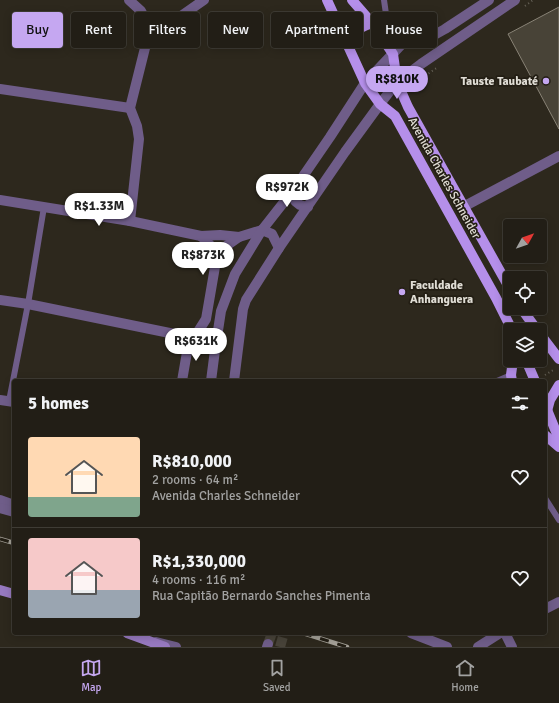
<!DOCTYPE html>
<html lang="en">
<head>
<meta charset="utf-8">
<style>
  :root { --surface:#221e16; --page:#2e2b23; --text:#f1f3f6; --muted:#a2a2a1; --line:#3f3c35; --accent:#c5a7f1 }
  body { margin:0; font-family:Signika,sans-serif; background:var(--page); color:var(--text); height:100vh; display:flex; flex-direction:column; font-size:15px; white-space:nowrap }
  * { box-sizing:border-box; margin:0 }
  p { font-size:13px; color:var(--muted) }
  .icon { flex:none; width:22px; height:22px; fill:none; stroke:currentColor; stroke-width:2; stroke-linecap:round; stroke-linejoin:round }
  .map { position:relative; flex:1; overflow:hidden }
  .details { position:absolute; left:12px; top:379px; width:535px; height:256px; display:flex; flex-direction:column; background:var(--surface); border-radius:4px; box-shadow:0 2px 10px #0003,0 0 0 1px var(--line) }
  .details>* { flex:none }
  .hud { position:absolute; left:12px; top:12px; width:535px; height:36px; display:flex; gap:8px }
  .needle { width:26px; rotate:50deg }
  .tools { position:absolute; left:503px; top:219px; display:grid; gap:8px }
  .tools a { display:grid; place-items:center; width:44px; height:44px; border-radius:4px; background:var(--surface); box-shadow:0 2px 10px #0003,0 0 0 1px var(--line); font-size:20px }
  .price { position:absolute; translate:-50% -34px; padding:0 9px; border-radius:14px; background:#fff; color:#222; font-size:13px; line-height:26px; filter:drop-shadow(0 1px 2px #0008) }
  .price::after { content:''; position:absolute; left:50%; top:24px; width:12px; height:9px; margin-left:-6px; background:inherit; clip-path:polygon(0 0,100% 0,50% 100%) }
  .price.on { background:var(--accent); color:#111 }
  ul { padding:0; list-style:none }
  li { display:flex; align-items:center; gap:12px; height:100px; padding:0 16px }
  li+li { border-top:1px solid var(--line) }
  li span { display:grid; place-items:center; flex:none; width:112px; height:80px; border-radius:4px; color:#555 }
  li>.icon { margin-inline-start:auto }
  span .icon { width:48px; height:48px; fill:#fffc; stroke-width:1 }
  li b { font-size:17px }
  h2 { display:flex; justify-content:space-between; align-items:center; height:48px; padding:0 16px; font-size:17px }
  .pill { padding:0 14px; border-radius:4px; background:var(--surface); box-shadow:0 2px 10px #0003,0 0 0 1px var(--line); font-size:14px; line-height:36px }
  .pill.on { background:var(--accent); color:#111 }
  .tabs { display:flex; justify-content:space-around; align-items:center; height:56px; border-top:1px solid var(--line); background:var(--surface); font-size:11px; color:var(--muted) }
  .tabs a { display:grid; justify-items:center; gap:2px }
  .tabs .on { color:var(--accent) }
  .map>svg:first-child { display:block }
  .building { fill:#484337; stroke:#898376 }
  .lines { fill:none; stroke-linecap:round; stroke-linejoin:round }
  .tertiary-tunnel { stroke:#484339; stroke-width:10; stroke-dasharray:10 5; stroke-linecap:butt }
  .path { stroke:#656157; stroke-width:2; stroke-dasharray:1 3; stroke-linecap:butt }
  .service { stroke:#6f5d89; stroke-width:6 }
  .minor { stroke:#6f5d89; stroke-width:10 }
  .tertiary { stroke:#6f5d89; stroke-width:10 }
  .secondary { stroke:#9779c0; stroke-width:10 }
  .primary { stroke:#b58fea; stroke-width:10 }
  .rail-casing { stroke:#a4a097; stroke-width:4.5 }
  .rail { stroke:#231e14; stroke-width:3; stroke-dasharray:9; stroke-linecap:butt }
  .poi-dot { fill:#c5a7f1; stroke:#231e14; stroke-width:1.5 }
  .labels { text-anchor:middle; dominant-baseline:central; stroke-width:3.5; stroke-linejoin:round; paint-order:stroke }
  .poi-label { font-size:12px; font-weight:bold; fill:#e0ddd5; stroke:#231e14; text-anchor:end }
  .street-label { font-size:12px; fill:#e0ddd5; stroke:#231e14 }
</style>
</head>
<body>
<div class="map">
<svg width="559" height="647" viewBox="0 0 559 647">
  <rect width="100%" height="100%" fill="#2d281d"/>
  <path class="building" d="M559 7V129L508 34Z"/>
  <g class="lines">
    <g class="tertiary-tunnel">
      <path d="M268 644 272 633"/>
      <path d="M280 647 284 633"/>
    </g>
    <g class="path">
      <path d="M525 6 533 0"/>
      <path d="M422 78 438 67"/>
      <path d="M545 375 555 369"/>
    </g>
    <g class="service">
      <path d="M384 0 389 35"/>
      <path d="M277 43 334 13"/>
      <path d="M497 381 511 375"/>
      <path d="M9 401 28 304 44 207"/>
      <path d="M545 498 559 520"/>
    </g>
    <g class="minor">
      <path d="M129 0 141 11 150 28"/>
      <path d="M150 28 171 23 204 0"/>
      <path d="M0 89 130 108"/>
      <path d="M0 200 130 221 201 236 220 235 239 237 262 230"/>
      <path d="M463 207 559 156"/>
      <path d="M130 221 139 139 137 126 130 108 150 28"/>
      <path d="M201 236 210 245 216 261"/>
      <path d="M0 300 28 304 194 338 215 350"/>
      <path d="M182 381 187 352 194 338 206 319 216 261 222 249 239 237"/>
      <path d="M0 400 14 402"/>
      <path d="M505 633 512 647"/>
    </g>
    <g class="tertiary">
      <path d="M295 188V201L300 205 308 207"/>
      <path d="M262 230 272 234 279 248"/>
      <path d="M211 381 215 350 221 311 235 274 262 230 295 188 330 137 365 83 402 44 429 38 445 29 489 0"/>
      <path d="M234 381 243 309 246 300 279 248 345 152 380 104 397 82 421 64 515 0"/>
      <path d="M0 500 14 505"/>
      <path d="M0 508 14 512"/>
      <path d="M545 609 559 602"/>
      <path d="M411 633 447 647"/>
      <path d="M156 642 176 647"/>
      <path d="M267 647 268 644"/>
      <path d="M478 647 500 633"/>
    </g>
    <g class="secondary">
      <path d="M0 590 14 594"/>
      <path d="M127 633 165 647"/>
    </g>
    <g class="primary">
      <path d="M327 0 365 83 380 104 395 116 496 298 512 330"/>
      <path d="M352 0 372 23 393 54 397 82 408 107 510 289"/>
      <path d="M377 27 402 44"/>
      <path d="M346 42C350 31 362 27 372 23"/>
      <path d="M521 308 537 330"/>
      <path d="M540 334 559 359"/>
      <path d="M526 360 535 381"/>
      <path d="M512 381 511 375 513 360"/>
      <path d="M545 405 559 439"/>
      <path d="M547 411 550 400 559 385"/>
      <path d="M545 435 559 447"/>
    </g>
    <defs>
      <g id="rail">
        <path d="M0 539 14 543"/>
        <path d="M303 633 347 647"/>
      </g>
    </defs>
    <use href="#rail" class="rail-casing"/>
    <use href="#rail" class="rail"/>
  </g>
  <g class="poi-dot">
    <circle cx="546" cy="81" r="4"/>
    <circle cx="402" cy="292" r="4"/>
  </g>
  <g class="labels">
    <g class="poi-label">
      <text x="538" y="81">Tauste Taubaté</text>
      <text x="410" y="285" text-anchor="start">Faculdade<tspan x="410" dy="14">Anhanguera</tspan></text>
    </g>
    <g class="street-label">
      <text transform="translate(444 178) rotate(61)">Avenida Charles Schneider</text>
    </g>
  </g>
</svg>
<div class="tools">
<a><svg class="needle" viewBox="-14 -14 28 28"><path d="M0-13l5 13h-10z" fill="#e53935"/><path d="M0 13l5-13h-10z" fill="#a2a2a1"/></svg></a>
<a><svg class="icon" aria-label="locate" viewBox="0 0 24 24"><circle cx="12" cy="12" r="6"/><path d="M12 2v4M12 18v4M2 12h4M18 12h4"/></svg></a>
<a><svg class="icon" aria-label="layers" viewBox="0 0 24 24"><path d="M12 4l9 5-9 5-9-5zM3 14l9 5 9-5"/></svg></a>
</div>
<b class="price on" style="left:397px;top:100px">R$810K</b>
<b class="price" style="left:287px;top:208px">R$972K</b>
<b class="price" style="left:99px;top:227px">R$1.33M</b>
<b class="price" style="left:203px;top:276px">R$873K</b>
<b class="price" style="left:196px;top:362px">R$631K</b>
<div class="hud">
<a class="pill on">Buy</a>
<a class="pill">Rent</a>
<a class="pill">Filters</a>
<a class="pill">New</a>
<a class="pill">Apartment</a>
<a class="pill">House</a>
</div>
<section class="details">
<h2>5 homes<svg class="icon" aria-label="filters" viewBox="0 0 24 24"><path d="M4 7h16M4 17h16"/><circle cx="9" cy="7" r="2"/><circle cx="15" cy="17" r="2"/></svg></h2>
<ul>
<li><span style="background:linear-gradient(#ffd9b3 75%,#7fa58c 0)"><svg class="icon" aria-label="home" viewBox="0 0 24 24"><path d="M3 11l9-7 9 7M6 9v11h12V9"/></svg></span><div><b>R$810,000</b><p>2 rooms · 64 m²</p><p>Avenida Charles Schneider</p></div><svg class="icon" aria-label="heart" viewBox="0 0 24 24"><path d="M12 20l-8-8c-3-5 5-10 8-4 3-6 11-1 8 4z"/></svg></li>
<li><span style="background:linear-gradient(#f6c9c9 65%,#9aa5b1 0)"><svg class="icon" aria-label="home" viewBox="0 0 24 24"><path d="M3 11l9-7 9 7M6 9v11h12V9"/></svg></span><div><b>R$1,330,000</b><p>4 rooms · 116 m²</p><p>Rua Capitão Bernardo Sanches Pimenta</p></div><svg class="icon" aria-label="heart" viewBox="0 0 24 24"><path d="M12 20l-8-8c-3-5 5-10 8-4 3-6 11-1 8 4z"/></svg></li>
</ul>
</section>
</div>
<nav class="tabs">
<a class="on"><svg class="icon" aria-label="map" viewBox="0 0 24 24"><path d="M3 6l6-2 6 2 6-2v14l-6 2-6-2-6 2zM9 4v14M15 6v14"/></svg>Map</a>
<a><svg class="icon" aria-label="saved" viewBox="0 0 24 24"><path d="M7 4h10v16l-5-4-5 4z"/></svg>Saved</a>
<a><svg class="icon" aria-label="home" viewBox="0 0 24 24"><path d="M3 11l9-7 9 7M6 9v11h12V9"/></svg>Home</a>
</nav>
</body>
</html>
